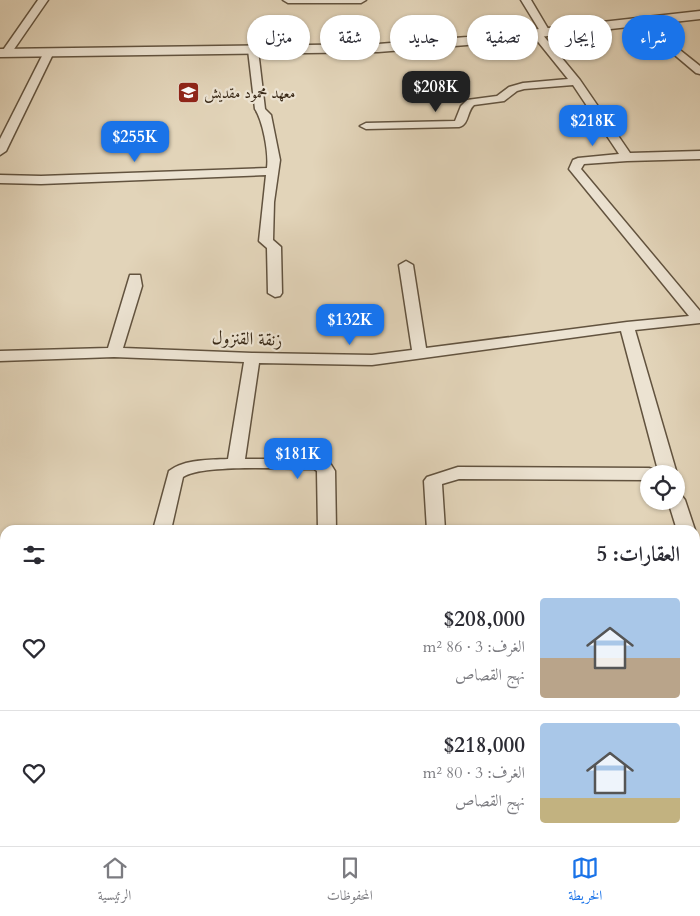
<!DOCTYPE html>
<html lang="ar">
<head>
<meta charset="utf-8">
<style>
  :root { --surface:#fff; --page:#f2f2f3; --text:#2b2b33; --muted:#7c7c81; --line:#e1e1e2; --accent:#1a73e8 }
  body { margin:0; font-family:Cardo,Amiri,serif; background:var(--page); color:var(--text); direction:rtl; height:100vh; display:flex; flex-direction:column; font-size:19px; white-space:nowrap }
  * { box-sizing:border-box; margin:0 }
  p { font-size:16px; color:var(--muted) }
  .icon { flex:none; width:28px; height:28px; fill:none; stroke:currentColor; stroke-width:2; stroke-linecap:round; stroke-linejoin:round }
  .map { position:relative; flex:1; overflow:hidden; direction:ltr }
  .drawer { position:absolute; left:0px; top:525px; width:700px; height:321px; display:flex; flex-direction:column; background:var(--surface); border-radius:15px 15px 0 0; box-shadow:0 1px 4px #0004; direction:rtl }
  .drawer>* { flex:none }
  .top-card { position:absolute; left:15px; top:15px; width:670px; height:45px; direction:rtl; display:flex; gap:10px }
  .controls { position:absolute; left:640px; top:465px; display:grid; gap:10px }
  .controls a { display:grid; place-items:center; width:45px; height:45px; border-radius:50%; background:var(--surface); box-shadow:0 1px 4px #0004; font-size:25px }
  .price { position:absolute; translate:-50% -42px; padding:0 11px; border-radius:10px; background:var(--accent); color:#fff; font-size:16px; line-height:32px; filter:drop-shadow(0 1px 2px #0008) }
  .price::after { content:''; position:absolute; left:50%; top:30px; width:15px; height:11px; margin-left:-8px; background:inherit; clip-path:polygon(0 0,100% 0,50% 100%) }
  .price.selected { background:#222; color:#fff }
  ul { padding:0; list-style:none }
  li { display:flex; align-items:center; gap:15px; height:125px; padding:0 20px }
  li+li { border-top:1px solid var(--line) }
  li span { display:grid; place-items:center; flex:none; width:140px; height:100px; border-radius:5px; color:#555 }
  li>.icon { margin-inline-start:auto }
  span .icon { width:60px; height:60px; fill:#fffc; stroke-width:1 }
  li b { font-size:21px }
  h2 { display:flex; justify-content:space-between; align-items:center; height:60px; padding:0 20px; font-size:21px }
  .pill { padding:0 18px; border-radius:22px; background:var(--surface); box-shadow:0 1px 4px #0004; font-size:18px; line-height:45px }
  .pill.selected { background:var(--accent); color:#fff }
  .menu { display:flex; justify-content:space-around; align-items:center; height:70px; border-top:1px solid var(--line); background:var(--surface); font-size:14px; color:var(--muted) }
  .menu a { display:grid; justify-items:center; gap:2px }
  .menu .selected { color:var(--accent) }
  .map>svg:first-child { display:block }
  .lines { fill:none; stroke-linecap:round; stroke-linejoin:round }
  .minor-casing { stroke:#62533f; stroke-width:3 }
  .tertiary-casing { stroke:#62533f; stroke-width:3 }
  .minor { fill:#ece3d2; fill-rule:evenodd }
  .tertiary { fill:#ece3d2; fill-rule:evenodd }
  .labels { text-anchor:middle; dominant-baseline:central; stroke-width:4.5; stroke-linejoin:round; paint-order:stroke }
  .far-poi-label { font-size:15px; fill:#382816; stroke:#ece3d2; text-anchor:start }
  .street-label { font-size:18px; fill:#382816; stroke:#ece3d2 }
</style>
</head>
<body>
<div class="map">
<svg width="700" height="846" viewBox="0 0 700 846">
  <rect width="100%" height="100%" fill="#e2d4b9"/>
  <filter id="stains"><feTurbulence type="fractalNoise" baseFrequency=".004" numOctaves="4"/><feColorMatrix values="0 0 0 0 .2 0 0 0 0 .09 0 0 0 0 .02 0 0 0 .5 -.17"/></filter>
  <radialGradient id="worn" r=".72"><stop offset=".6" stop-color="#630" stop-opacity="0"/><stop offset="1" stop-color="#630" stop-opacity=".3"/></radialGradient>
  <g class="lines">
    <defs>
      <g id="minor">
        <path d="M38 0H48L10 55H2L1 53Z"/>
        <path d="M283 0H366L361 3H288Z"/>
        <path d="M521 0H531L550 32 548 34H542L580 80 630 153 700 151V159L627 161 584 164 581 169 700 311V323L635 330 677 474H659L621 331 372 365 259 363 245 459H315L330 463 335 471 336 530H318L317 471 314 469C287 469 202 464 183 477L171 530H153L169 471C185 459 209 460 228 459L244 362 114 357 0 361V351L108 348 130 275H140L142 286 123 348 252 353 372 355 412 350 399 265 406 261 413 265 426 348 627 322 689 316 569 169 573 160 578 158 619 154 573 85 524 89 517 91 504 101 474 105C467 111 469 125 459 127L366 129 360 126 366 123 455 121 461 106 467 100 497 96 509 87 523 83 568 79 531 33 536 30 540 31Z"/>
        <path d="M641 19 700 66V74L696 73 638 24V20Z"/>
        <path d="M253 47 258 50 265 109 271 115 280 160 274 202 273 240 281 247 282 293 280 296 275 297 268 293 267 248 259 241 266 175 41 184 0 183V175L41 176 267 168C269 153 263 121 255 109L248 50Z"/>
        <path d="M49 49 54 52 6 151 0 155V139L44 52Z"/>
        <path d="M458 467 649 468 655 470 657 474H649V480L459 479 442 484 445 530H427L424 481 427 477Z"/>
        <path d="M676 494 682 496 685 500 695 530H677L668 501H676Z"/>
        <path d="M695 552 700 554V569L695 571Z"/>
        <rect x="0" y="821" width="5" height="20"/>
        <path d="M47 841H77L80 846H50Z"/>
        <path d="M99 841H123L122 846H98Z"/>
        <path d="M452 841H476L477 846H453Z"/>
        <path d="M665 841H689L690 846H666Z"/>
      </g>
      <path id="tertiary" d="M700 11V19L467 45 378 52 0 57V49L378 44 467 37Z"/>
    </defs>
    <use href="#minor" class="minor-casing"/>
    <use href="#tertiary" class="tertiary-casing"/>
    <use href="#minor" class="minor"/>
    <use href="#tertiary" class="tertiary"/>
  </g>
  <defs>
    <symbol id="school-square" viewBox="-11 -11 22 22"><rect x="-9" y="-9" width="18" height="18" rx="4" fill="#8f2418" stroke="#ece3d2"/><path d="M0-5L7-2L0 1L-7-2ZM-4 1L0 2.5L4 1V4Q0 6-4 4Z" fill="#fff"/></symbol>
  </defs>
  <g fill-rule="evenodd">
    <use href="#school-square" x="176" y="80" width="25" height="25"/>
  </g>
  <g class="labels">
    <g class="far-poi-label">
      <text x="204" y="93">معهد محمود مقديش</text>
    </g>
    <g class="street-label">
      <text transform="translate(247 339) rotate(2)">زنقة القنزول</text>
    </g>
  </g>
  <rect width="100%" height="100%" filter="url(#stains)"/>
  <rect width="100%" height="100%" fill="url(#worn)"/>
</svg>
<div class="controls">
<a><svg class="icon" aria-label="locate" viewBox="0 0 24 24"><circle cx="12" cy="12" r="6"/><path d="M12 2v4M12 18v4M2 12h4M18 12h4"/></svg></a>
</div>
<b class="price selected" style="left:436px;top:113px">$208K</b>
<b class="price" style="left:593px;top:147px">$218K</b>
<b class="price" style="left:135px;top:163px">$255K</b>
<b class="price" style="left:350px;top:346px">$132K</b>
<b class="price" style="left:298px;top:480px">$181K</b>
<div class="top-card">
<a class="pill selected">شراء</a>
<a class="pill">إيجار</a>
<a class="pill">تصفية</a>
<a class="pill">جديد</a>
<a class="pill">شقة</a>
<a class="pill">منزل</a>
</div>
<section class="drawer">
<h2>العقارات: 5<svg class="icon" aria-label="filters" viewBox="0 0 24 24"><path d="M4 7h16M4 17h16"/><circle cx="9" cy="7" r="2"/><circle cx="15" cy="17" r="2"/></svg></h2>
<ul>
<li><span style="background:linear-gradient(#a9c7e8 60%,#b9a48a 0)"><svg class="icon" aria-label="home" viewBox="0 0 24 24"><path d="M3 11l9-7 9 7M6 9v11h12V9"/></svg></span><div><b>$208,000</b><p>الغرف: 3 · 86 m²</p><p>نهج القصاص</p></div><svg class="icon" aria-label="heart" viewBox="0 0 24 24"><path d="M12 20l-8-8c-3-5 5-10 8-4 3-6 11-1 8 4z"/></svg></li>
<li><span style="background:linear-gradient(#a9c7e8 75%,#c2b280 0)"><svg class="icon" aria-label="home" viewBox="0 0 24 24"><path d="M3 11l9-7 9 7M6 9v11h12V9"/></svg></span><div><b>$218,000</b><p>الغرف: 3 · 80 m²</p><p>نهج القصاص</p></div><svg class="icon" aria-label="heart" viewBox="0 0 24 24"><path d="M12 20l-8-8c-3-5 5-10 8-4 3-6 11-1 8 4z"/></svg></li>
</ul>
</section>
</div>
<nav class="menu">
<a class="selected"><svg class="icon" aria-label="map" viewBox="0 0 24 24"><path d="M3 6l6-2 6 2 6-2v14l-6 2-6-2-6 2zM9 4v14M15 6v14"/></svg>الخريطة</a>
<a><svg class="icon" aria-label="saved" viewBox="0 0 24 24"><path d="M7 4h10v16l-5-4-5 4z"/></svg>المحفوظات</a>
<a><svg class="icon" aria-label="home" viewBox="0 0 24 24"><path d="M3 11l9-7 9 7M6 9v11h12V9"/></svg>الرئيسية</a>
</nav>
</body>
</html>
